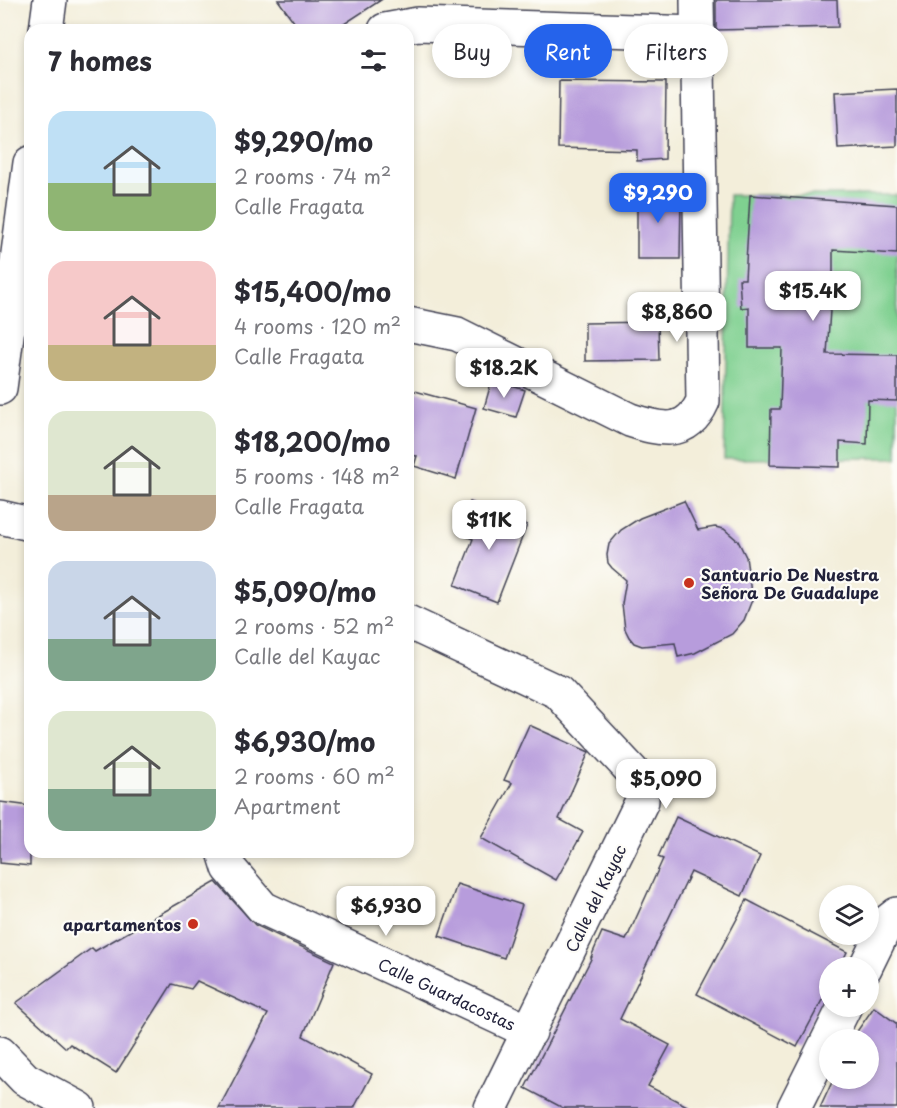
<!DOCTYPE html>
<html lang="en">
<head>
<meta charset="utf-8">
<style>
  :root { --surface:#fff; --page:#f7f7f7; --text:#2b2b33; --muted:#7c7c81; --accent:#2563eb }
  body { margin:0; font-family:"Playpen Sans",sans-serif; background:var(--page); color:var(--text); height:100vh; display:flex; flex-direction:column; font-size:22px; white-space:nowrap }
  * { box-sizing:border-box; margin:0 }
  p { font-size:20px; color:var(--muted) }
  .icon { flex:none; width:33px; height:33px; fill:none; stroke:currentColor; stroke-width:2; stroke-linecap:round; stroke-linejoin:round }
  .map { position:relative; flex:1; overflow:hidden }
  .drawer { position:absolute; left:24px; top:24px; width:390px; height:834px; display:flex; flex-direction:column; background:var(--surface); border-radius:18px; box-shadow:0 3px 9px #0003 }
  .drawer>* { flex:none }
  .top-card { position:absolute; left:432px; top:24px; width:375px; height:54px; display:flex; gap:12px }
  .tools { position:absolute; left:819px; top:885px; display:grid; gap:12px }
  .tools a { display:grid; place-items:center; width:60px; height:60px; border-radius:50%; background:var(--surface); box-shadow:0 3px 9px #0003; font-size:30px }
  .price { position:absolute; translate:-50% -51px; padding:0 14px; border-radius:12px; background:#fff; color:#222; font-size:20px; line-height:39px; filter:drop-shadow(0 2px 3px #0008) }
  .price::after { content:''; position:absolute; left:50%; top:36px; width:18px; height:14px; margin-left:-9px; background:inherit; clip-path:polygon(0 0,100% 0,50% 100%) }
  .price.on { background:var(--accent); color:#fff }
  ul { padding:0; list-style:none }
  li { display:flex; align-items:center; gap:18px; height:150px; padding:0 24px }
  li span { display:grid; place-items:center; flex:none; width:168px; height:120px; border-radius:18px; color:#555 }
  li>.icon { margin-inline-start:auto }
  span .icon { width:72px; height:72px; fill:#fffc; stroke-width:1 }
  li b { font-size:26px }
  h2 { display:flex; justify-content:space-between; align-items:center; height:72px; padding:0 24px; font-size:26px }
  .pill { padding:0 21px; border-radius:27px; background:var(--surface); box-shadow:0 3px 9px #0003; font-size:21px; line-height:54px }
  .pill.on { background:var(--accent); color:#fff }
  .map>svg:first-child { display:block }
  .green { fill:#7fd090; stroke:#507966; stroke-width:1.5 }
  .building { fill:#b79cdc }
  .lines { fill:none; stroke-linecap:round; stroke-linejoin:round }
  .street-casing { stroke:#414153; stroke-width:36 }
  .street { stroke:#fff; stroke-width:33 }
  .poi-dot { fill:#c8321e; stroke:#fdfcf7; stroke-width:2 }
  .labels { text-anchor:middle; dominant-baseline:central; stroke-width:4.5; stroke-linejoin:round; paint-order:stroke }
  .poi-label { font-size:16px; font-weight:bold; fill:#22223b; stroke:#fdfcf7; text-anchor:start }
  .street-label { font-size:16px; fill:#22223b; stroke:#fdfcf7 }
</style>
</head>
<body>
<div class="map">
<svg width="897" height="1108" viewBox="0 0 897 1108">
  <rect width="100%" height="100%" fill="#fdfcf7"/>
  <filter id="ink" filterUnits="userSpaceOnUse"><feTurbulence type="fractalNoise" baseFrequency=".0167" numOctaves="2"/><feDisplacementMap in="SourceGraphic" scale="12" xChannelSelector="R" yChannelSelector="G"/><feConvolveMatrix kernelMatrix="1 2 1 2 8 2 1 2 1" color-interpolation-filters="sRGB"/></filter>
  <filter id="wash" filterUnits="userSpaceOnUse"><feTurbulence type="fractalNoise" baseFrequency=".008" numOctaves="4" result="noise"/><feDisplacementMap in="SourceGraphic" scale="24" xChannelSelector="R" yChannelSelector="G"/><feGaussianBlur stdDeviation="1.35" result="paint"/><feColorMatrix in="noise" values="0 0 0 0 0 0 0 0 0 0 0 0 0 0 0 0 0 1.4 0 .05"/><feComposite in="paint" operator="in"/></filter>
  <g filter="url(#wash)">
    <rect width="100%" height="100%" fill="#f3eeda"/>
    <path class="green" d="M729 195H897V458L724 459Z"/>
    <g id="blocks">
      <g class="building">
        <path d="M278 0H381L335 30H300Z"/>
        <path d="M716 0H837L838 27 716 30Z"/>
        <path d="M559 81 666 82 665 159 637 161V150L558 148Z"/>
        <path d="M897 89V146L838 149 835 92Z"/>
        <path d="M637 186 665 188V196H681L680 259H637Z"/>
        <path d="M750 195 897 205V254L833 250V296H831L827 354 897 355V401L868 400 867 444 840 442V467L770 465 771 409H780L782 348H749V307L741 308 739 279H745Z"/>
        <path d="M658 322 659 360 585 361V323Z"/>
        <path d="M492 380 525 390 516 417 484 408Z"/>
        <path d="M408 389 476 408 456 479 414 466 417 456 408 455Z"/>
        <path d="M684 501 698 530 715 527 724 529 738 541 746 557 752 600 744 620 732 634 695 653 678 657 675 643 642 646 634 643 629 637 625 629 622 604 626 580 612 568 608 563 607 555 609 544 621 530 640 518Z"/>
        <path d="M470 502 527 525 497 602 455 585 473 539 458 533Z"/>
        <path d="M529 725 589 752 559 819 583 832 556 880 481 838 512 783 504 780Z"/>
        <path d="M0 802 30 806V866L0 863Z"/>
        <path d="M676 817 760 856 742 896 691 872 620 1019 670 1045 648 1086 691 1108H563L525 1088 592 957H591L602 932 626 940 663 859 658 857Z"/>
        <path d="M216 882 255 925 334 962 303 1036 372 1074 354 1108H219L268 1014 197 981 191 989 172 984 116 1073 70 1044 66 1048 16 1003 92 948 95 951Z"/>
        <path d="M457 884 522 905 504 958 439 936Z"/>
        <path d="M747 900 847 952 839 968H830V985L797 1047 697 994Z"/>
        <path d="M874 1007 897 1024V1108H820L834 1078H868V1040H851Z"/>
      </g>
    </g>
  </g>
  <g filter="url(#ink)">
    <use href="#blocks" fill-opacity="0" stroke="#414153" stroke-width="1.5"/>
    <g class="lines">
      <defs>
        <g id="street">
          <path d="M46 30 50 0"/>
          <path d="M385 30 418 24 697 33"/>
          <path d="M408 324 457 334 630 420C661 430 687 437 703 401L697 0"/>
          <path d="M0 388 30 163"/>
          <path d="M0 517 30 524"/>
          <path d="M408 622 558 692 632 771 642 788V801L491 1108"/>
          <path id="s1" d="M224 852 229 868 263 908 530 1032"/>
          <path d="M865 968 888 921 897 914"/>
          <path d="M0 1053 25 1079 79 1108"/>
          <path d="M794 1108 845 1006"/>
        </g>
      </defs>
      <use href="#street" class="street-casing"/>
      <use href="#street" class="street"/>
    </g>
  </g>
  <g class="poi-dot">
    <circle cx="689" cy="583" r="6"/>
    <circle cx="193" cy="924" r="6"/>
  </g>
  <g class="labels">
    <g class="poi-label">
      <text x="701" y="574">Santuario De Nuestra<tspan x="701" dy="18">Señora De Guadalupe</tspan></text>
      <text x="181" y="924" text-anchor="end">apartamentos</text>
    </g>
    <g class="street-label">
      <text transform="translate(595 898) rotate(-64)">Calle del Kayac</text>
      <text stroke="none"><textPath href="#s1" startOffset="272">Calle Guardacostas</textPath></text>
    </g>
  </g>
</svg>
<div class="tools">
<a><svg class="icon" aria-label="layers" viewBox="0 0 24 24"><path d="M12 4l9 5-9 5-9-5zM3 14l9 5 9-5"/></svg></a>
<a>+</a>
<a>−</a>
</div>
<b class="price on" style="left:658px;top:224px">$9,290</b>
<b class="price" style="left:813px;top:322px">$15.4K</b>
<b class="price" style="left:677px;top:343px">$8,860</b>
<b class="price" style="left:504px;top:399px">$18.2K</b>
<b class="price" style="left:489px;top:551px">$11K</b>
<b class="price" style="left:666px;top:810px">$5,090</b>
<b class="price" style="left:386px;top:937px">$6,930</b>
<div class="top-card">
<a class="pill">Buy</a>
<a class="pill on">Rent</a>
<a class="pill">Filters</a>
</div>
<section class="drawer">
<h2>7 homes<svg class="icon" aria-label="filters" viewBox="0 0 24 24"><path d="M4 7h16M4 17h16"/><circle cx="9" cy="7" r="2"/><circle cx="15" cy="17" r="2"/></svg></h2>
<ul>
<li><span style="background:linear-gradient(#bfe0f5 60%,#8fb573 0)"><svg class="icon" aria-label="home" viewBox="0 0 24 24"><path d="M3 11l9-7 9 7M6 9v11h12V9"/></svg></span><div><b>$9,290/mo</b><p>2 rooms · 74 m²</p><p>Calle Fragata</p></div></li>
<li><span style="background:linear-gradient(#f6c9c9 70%,#c2b280 0)"><svg class="icon" aria-label="home" viewBox="0 0 24 24"><path d="M3 11l9-7 9 7M6 9v11h12V9"/></svg></span><div><b>$15,400/mo</b><p>4 rooms · 120 m²</p><p>Calle Fragata</p></div></li>
<li><span style="background:linear-gradient(#dfe7d0 70%,#b9a48a 0)"><svg class="icon" aria-label="home" viewBox="0 0 24 24"><path d="M3 11l9-7 9 7M6 9v11h12V9"/></svg></span><div><b>$18,200/mo</b><p>5 rooms · 148 m²</p><p>Calle Fragata</p></div></li>
<li><span style="background:linear-gradient(#c9d6e8 65%,#7fa58c 0)"><svg class="icon" aria-label="home" viewBox="0 0 24 24"><path d="M3 11l9-7 9 7M6 9v11h12V9"/></svg></span><div><b>$5,090/mo</b><p>2 rooms · 52 m²</p><p>Calle del Kayac</p></div></li>
<li><span style="background:linear-gradient(#dfe7d0 65%,#7fa58c 0)"><svg class="icon" aria-label="home" viewBox="0 0 24 24"><path d="M3 11l9-7 9 7M6 9v11h12V9"/></svg></span><div><b>$6,930/mo</b><p>2 rooms · 60 m²</p><p>Apartment</p></div></li>
</ul>
</section>
</div>
</body>
</html>
